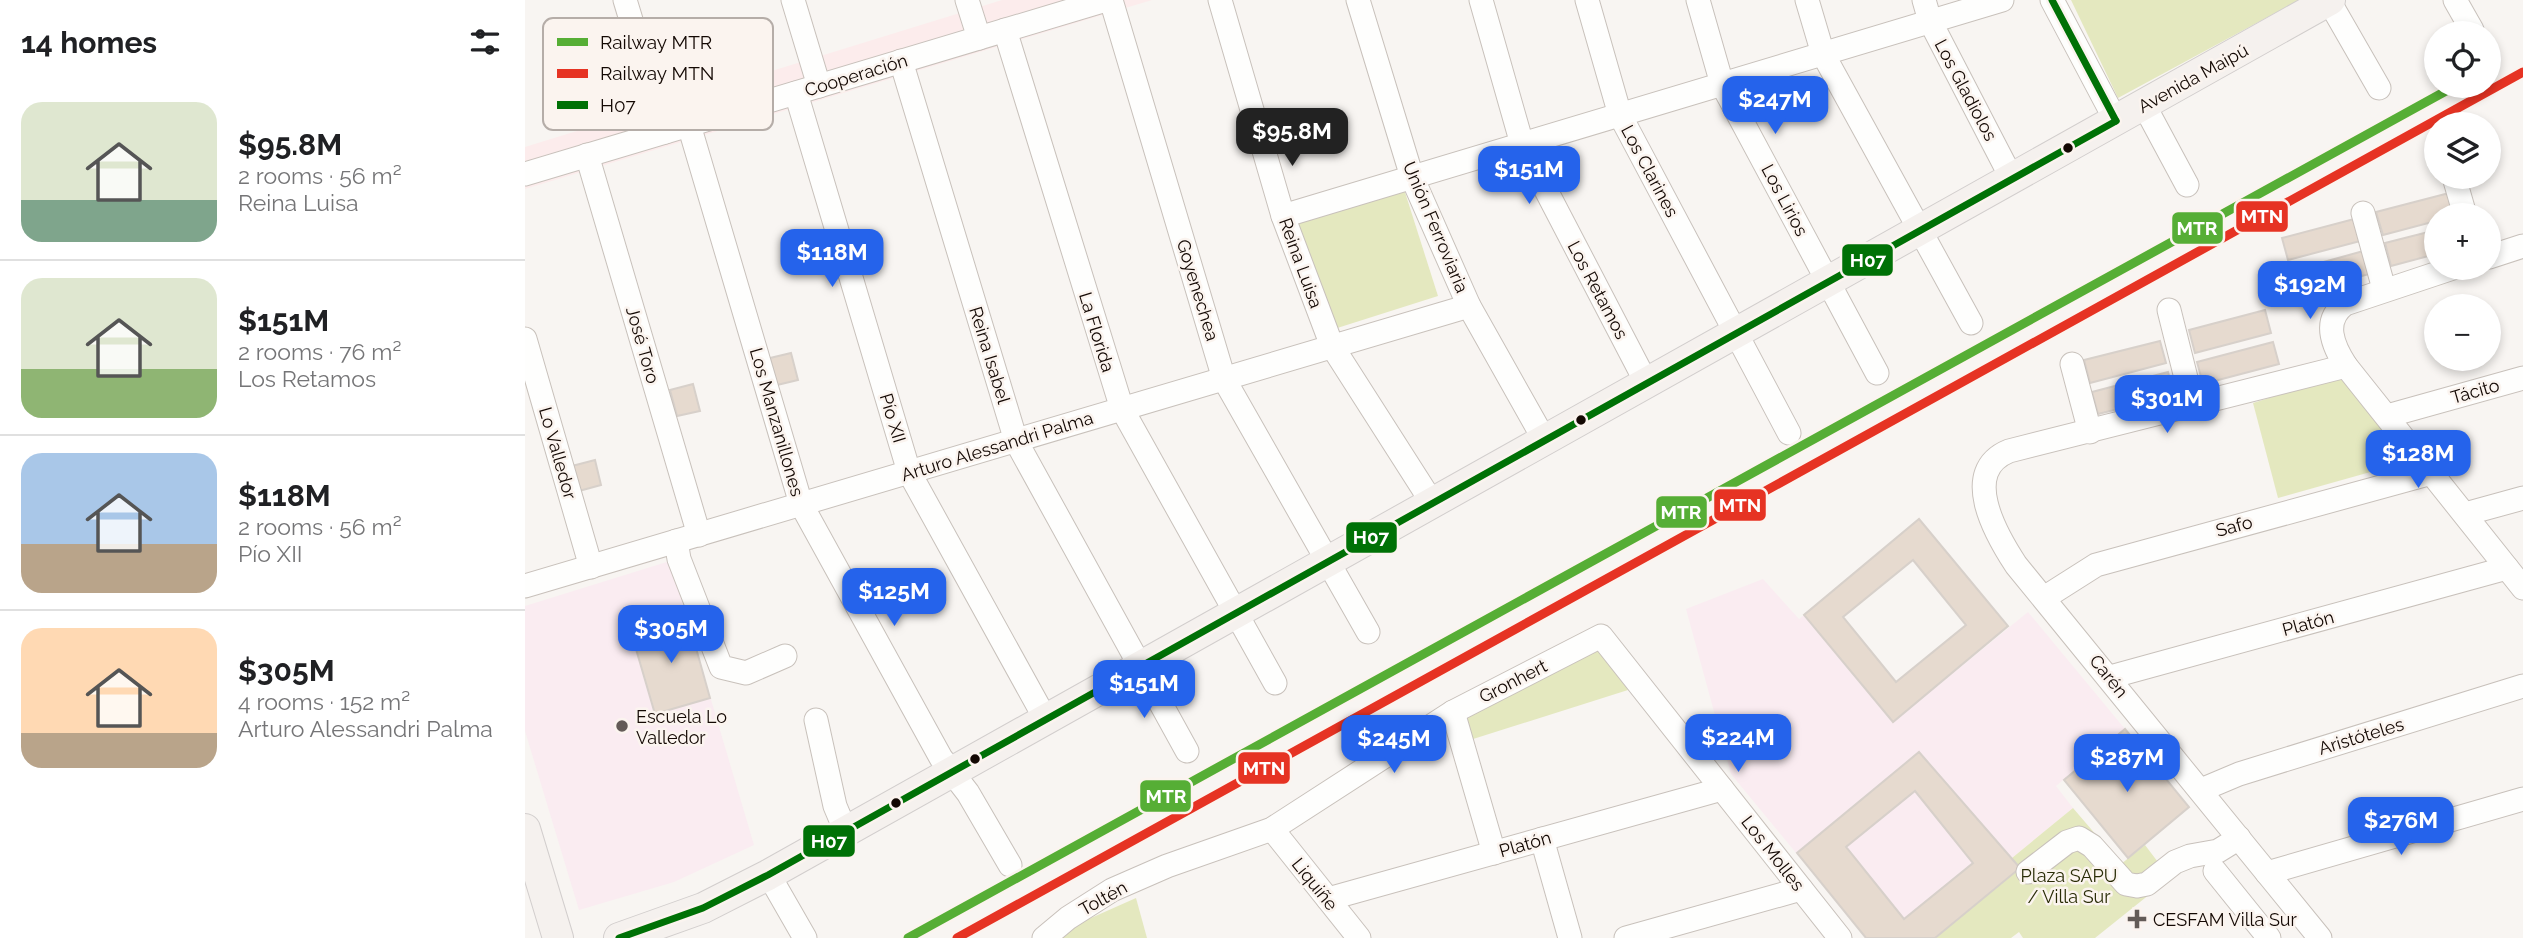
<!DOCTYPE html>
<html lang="en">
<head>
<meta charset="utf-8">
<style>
  :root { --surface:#fff; --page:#f2f2f2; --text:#202124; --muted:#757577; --line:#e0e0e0; --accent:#2563eb }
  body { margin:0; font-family:Raleway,sans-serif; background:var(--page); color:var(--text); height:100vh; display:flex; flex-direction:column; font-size:26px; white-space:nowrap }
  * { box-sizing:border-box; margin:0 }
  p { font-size:23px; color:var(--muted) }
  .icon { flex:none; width:38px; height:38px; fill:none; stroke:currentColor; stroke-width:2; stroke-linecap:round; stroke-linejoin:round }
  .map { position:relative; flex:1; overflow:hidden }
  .drawer { display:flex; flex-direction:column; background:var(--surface); width:525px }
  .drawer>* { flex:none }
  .controls { position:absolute; left:1899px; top:21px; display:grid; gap:14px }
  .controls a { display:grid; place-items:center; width:77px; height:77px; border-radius:50%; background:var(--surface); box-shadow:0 4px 10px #0003; font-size:35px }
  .price { position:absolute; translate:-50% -60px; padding:0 16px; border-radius:14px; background:var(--accent); color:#fff; font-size:23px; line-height:46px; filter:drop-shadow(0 2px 4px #0008) }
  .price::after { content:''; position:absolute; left:50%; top:42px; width:21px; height:16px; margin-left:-10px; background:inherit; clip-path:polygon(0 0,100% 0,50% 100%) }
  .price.active { background:#222; color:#fff }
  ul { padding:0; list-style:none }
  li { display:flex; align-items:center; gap:21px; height:175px; padding:0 21px }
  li+li { border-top:2px solid var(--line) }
  li span { display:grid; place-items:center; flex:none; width:196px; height:140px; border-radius:21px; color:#555 }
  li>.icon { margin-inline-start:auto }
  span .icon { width:84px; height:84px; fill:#fffc; stroke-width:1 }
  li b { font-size:30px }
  h2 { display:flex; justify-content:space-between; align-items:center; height:84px; padding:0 21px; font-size:30px }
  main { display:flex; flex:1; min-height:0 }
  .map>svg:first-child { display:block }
  .commercial { fill:#fcecec }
  .education { fill:#faecf1 }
  .green { fill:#e4e8bf }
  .building { fill:#e6dacf; stroke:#d7d0ca; stroke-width:2; fill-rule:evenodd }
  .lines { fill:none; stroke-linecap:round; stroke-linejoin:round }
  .minor-casing { stroke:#c8c1bb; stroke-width:25 }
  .major-casing { stroke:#d2cecd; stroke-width:32 }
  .minor { stroke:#fefefd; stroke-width:23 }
  .major { stroke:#f5f1ee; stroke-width:30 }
  .bus-1-casing { stroke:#fbf4ef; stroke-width:12 }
  .bus-1 { stroke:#007106; stroke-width:7 }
  .rail-1-casing { stroke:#fbf4ef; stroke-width:14 }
  .rail-2-casing { stroke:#fbf4ef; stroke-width:14 }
  .rail-1 { stroke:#56ae35; stroke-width:9 }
  .rail-2 { stroke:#e63323; stroke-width:9 }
  .bus-dot { fill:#130803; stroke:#fbf4ef; stroke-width:2.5 }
  .poi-dot { fill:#635b57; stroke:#fbf4ef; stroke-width:2.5 }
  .labels { text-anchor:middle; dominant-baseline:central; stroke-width:5; stroke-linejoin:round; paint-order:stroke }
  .street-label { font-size:18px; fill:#130803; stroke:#fbf4ef }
  .poi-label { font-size:18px; fill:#130803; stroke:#fbf4ef; text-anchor:start }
  .park-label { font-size:18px; fill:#292c06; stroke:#fbf4ef }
  .key { fill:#fbf4ef; stroke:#b5ada8; stroke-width:2 }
  .key-label { font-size:19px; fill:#130803 }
  .line-badge { stroke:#fbf4ef; stroke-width:2.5 }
  .badge-label { font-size:19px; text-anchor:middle; font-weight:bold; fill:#fff }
</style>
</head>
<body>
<main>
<section class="drawer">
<h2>14 homes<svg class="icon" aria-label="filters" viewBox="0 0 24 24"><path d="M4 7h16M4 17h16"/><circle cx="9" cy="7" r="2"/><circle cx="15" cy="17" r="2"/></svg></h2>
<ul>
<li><span style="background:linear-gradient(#dfe7d0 70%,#7fa58c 0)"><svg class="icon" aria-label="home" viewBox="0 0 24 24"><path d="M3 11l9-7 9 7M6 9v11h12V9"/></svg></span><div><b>$95.8M</b><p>2 rooms · 56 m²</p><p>Reina Luisa</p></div></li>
<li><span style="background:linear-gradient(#dfe7d0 65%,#8fb573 0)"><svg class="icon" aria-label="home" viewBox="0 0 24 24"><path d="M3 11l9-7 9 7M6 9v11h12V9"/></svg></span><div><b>$151M</b><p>2 rooms · 76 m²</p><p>Los Retamos</p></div></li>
<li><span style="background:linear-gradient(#a9c7e8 65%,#b9a48a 0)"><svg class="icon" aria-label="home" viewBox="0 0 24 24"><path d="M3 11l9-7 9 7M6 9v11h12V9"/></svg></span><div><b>$118M</b><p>2 rooms · 56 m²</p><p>Pío XII</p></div></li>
<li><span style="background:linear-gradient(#ffd9b3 75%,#b9a48a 0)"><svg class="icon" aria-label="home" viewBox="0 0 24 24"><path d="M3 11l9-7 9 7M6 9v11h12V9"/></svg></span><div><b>$305M</b><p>4 rooms · 152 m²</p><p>Arturo Alessandri Palma</p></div></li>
</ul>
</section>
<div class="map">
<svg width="1998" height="938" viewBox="0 0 1998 938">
  <rect width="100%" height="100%" fill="#f8f5f2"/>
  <path class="commercial" d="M477 0H627L0 189V147Z"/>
  <g class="education">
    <path d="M145 561 229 845 149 882 54 910 0 731V606Z"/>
    <path d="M1238 579 1274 619 1279 615 1368 722 1503 612 1600 729 1531 786 1548 808 1487 858 1495 868 1341 938 1206 774 1161 609Z"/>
  </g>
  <g class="green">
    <path d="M1546 0H1774L1593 98Z"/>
    <path d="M878 186 913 296 806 330 771 220Z"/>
    <path d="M1814 376 1882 454 1881 462 1753 498 1728 403Z"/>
    <path d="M1073 647 1103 690 945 740 938 719Z"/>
    <path d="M1548 808 1596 864 1620 845 1645 878 1570 938H1498L1494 932 1486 938H1410L1494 868 1487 858Z"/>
    <path d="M611 898 622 938H536L557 922Z"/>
  </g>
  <g class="building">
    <path d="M1928 192 1934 215H1911V221L1858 235 1851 212Z"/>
    <path d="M1833 218 1839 240 1763 260 1757 238Z"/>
    <path d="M1911 230V254L1866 266 1860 243Z"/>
    <path d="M1842 250 1848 273 1772 293 1766 271Z"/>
    <path d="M1740 310 1746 333 1670 353 1664 330Z"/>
    <path d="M1635 341 1641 363 1565 383 1559 360Z"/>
    <path d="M1748 342 1754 364 1678 384 1672 362Z"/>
    <path d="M266 353 273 380 252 385 245 358Z"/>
    <path d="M1643 372 1649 395 1573 414 1567 392Z"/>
    <path d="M168 384 175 411 152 416 145 390Z"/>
    <path d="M70 460 76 485 54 491 47 466Z"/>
    <path d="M1394 519 1483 626 1368 722 1279 615ZM1388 560 1441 625 1371 682 1318 617Z"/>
    <path d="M162 616 185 698 130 714 106 632Z"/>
    <path d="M1600 729 1664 807 1603 858 1539 780Z"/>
    <path d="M1394 752 1495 868 1410 938H1341L1272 853ZM1390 791 1448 863 1379 919 1321 847Z"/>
  </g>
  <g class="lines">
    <defs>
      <g id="minor">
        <path d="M100 0 140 132"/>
        <path d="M268 0 294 86"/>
        <path d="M442 0 454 38"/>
        <path d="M586 0 699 379 843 632"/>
        <path d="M695 0 758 216 807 346 908 504"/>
        <path d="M833 0 887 177 944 306 1020 441"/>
        <path d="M956 0 997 144 1122 384"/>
        <path d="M1062 0 1095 115 1264 433"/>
        <path d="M1173 0 1197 84 1352 373"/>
        <path d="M1282 0 1298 54 1446 323"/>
        <path d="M1399 0 1405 21 1487 179"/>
        <path d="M1527 0 1591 121"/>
        <path d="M1930 0 1947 30"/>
        <path d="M1804 1 1854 88"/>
        <path d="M480 30 597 409 750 683"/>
        <path d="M376 61 491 441 662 751"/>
        <path d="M271 93 384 472 521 720"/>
        <path d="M1619 105 1662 185"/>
        <path d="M164 125 276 504 416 758 443 793 485 865"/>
        <path d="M62 155 174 535"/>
        <path d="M0 174 581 0"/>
        <path d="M1929 177 1940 215"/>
        <path d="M1838 213 1859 289"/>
        <path d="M758 216 1477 0"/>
        <path d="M1964 257 1998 246"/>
        <path d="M1928 268 1820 304C1797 321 1808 346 1821 366L1998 588"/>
        <path d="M1644 310 1668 406"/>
        <path d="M0 339 66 567"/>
        <path d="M1547 364 1565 432"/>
        <path d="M1862 416 1998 378"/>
        <path d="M1940 514 1998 498"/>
        <path d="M151 541 154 559 196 667 221 673 260 656"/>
        <path d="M0 586 944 306"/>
        <path d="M1519 598 1571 565 1907 473"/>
        <path d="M1585 677 1982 568"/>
        <path d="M928 712 969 853"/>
        <path d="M291 720 310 806 321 832"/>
        <path d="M1676 790 1714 774 1998 686"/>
        <path d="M747 829 834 938"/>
        <path d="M1017 839 1045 938"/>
        <path d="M1690 871 1744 938"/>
        <path d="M1503 872 1542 842 1554 838 1567 846 1601 884 1612 886 1622 884 1650 862 1665 856 1693 851 1714 838"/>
        <path d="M1742 873 1998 799"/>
        <path d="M249 884 280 938"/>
        <path d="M803 899 1197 789"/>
        <path d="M519 938 543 918 587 890 642 866 747 829 928 712 1076 636 1315 938"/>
        <path d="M1101 938 1276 889"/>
        <path d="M1795 938 1491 565C1470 533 1435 471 1484 451L1821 366"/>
      </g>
      <g id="major">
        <path d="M0 829 33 938"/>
        <path d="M94 938 178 908 243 875 1805 0"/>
      </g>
    </defs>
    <use href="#minor" class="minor-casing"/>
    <use href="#major" class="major-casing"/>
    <use href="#minor" class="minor"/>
    <use href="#major" class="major"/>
    <defs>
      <g id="bus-1">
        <path d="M1527 0 1591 121"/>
        <path d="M94 938 178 908 243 875 1591 121"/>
      </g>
    </defs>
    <use href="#bus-1" class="bus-1-casing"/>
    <use href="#bus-1" class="bus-1"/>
    <defs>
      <path id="rail-1" d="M383 938 1930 86"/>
      <path id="rail-2" d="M432 938 1998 72"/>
    </defs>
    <use href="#rail-1" class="rail-1-casing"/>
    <use href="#rail-2" class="rail-2-casing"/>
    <use href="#rail-1" class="rail-1"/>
    <use href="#rail-2" class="rail-2"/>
  </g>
  <g class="bus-dot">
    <circle cx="1543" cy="148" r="6"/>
    <circle cx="1056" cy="420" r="6"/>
    <circle cx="450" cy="759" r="6"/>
    <circle cx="371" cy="803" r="6"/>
  </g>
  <g class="poi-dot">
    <circle cx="97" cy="726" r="7"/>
    <path d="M1608.5 908.5h7v7h7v7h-7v7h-7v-7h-7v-7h7z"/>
  </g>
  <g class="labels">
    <g class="street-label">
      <text transform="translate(331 75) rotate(-17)">Cooperación</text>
      <text transform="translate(1668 78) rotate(-29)">Avenida Maipú</text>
      <text transform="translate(1441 90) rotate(62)">Los Gladiolos</text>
      <text transform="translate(1125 171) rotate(62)">Los Clarines</text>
      <text transform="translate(1260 200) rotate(62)">Los Lirios</text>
      <text transform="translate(911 227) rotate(67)">Unión Ferroviaria</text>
      <text transform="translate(776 263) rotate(70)">Reina Luisa</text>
      <text transform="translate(673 290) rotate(73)">Goyenechea</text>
      <text transform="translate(1073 290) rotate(62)">Los Retamos</text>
      <text transform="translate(572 332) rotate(73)">La Florida</text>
      <text transform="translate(118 345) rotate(74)">José Toro</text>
      <text transform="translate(465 355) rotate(73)">Reina Isabel</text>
      <text transform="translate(1950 391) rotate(-16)">Tácito</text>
      <text transform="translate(368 418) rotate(73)">Pío XII</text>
      <text transform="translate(252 422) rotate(74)">Los Manzanillones</text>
      <text transform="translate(472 446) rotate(-17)">Arturo Alessandri Palma</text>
      <text transform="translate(33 453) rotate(74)">Lo Valledor</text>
      <text transform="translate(1709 526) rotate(-15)">Safo</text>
      <text transform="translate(1783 623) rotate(-15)">Platón</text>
      <text transform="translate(1584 676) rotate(51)">Carén</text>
      <text transform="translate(988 681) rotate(-27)">Gronhert</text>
      <text transform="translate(1836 736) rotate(-17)">Aristóteles</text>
      <text transform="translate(1000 844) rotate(-16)">Platón</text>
      <text transform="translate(1248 853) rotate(52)">Los Molles</text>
      <text transform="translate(790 884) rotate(51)">Liquiñe</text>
      <text transform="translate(578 898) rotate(-29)">Toltén</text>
    </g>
    <g class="poi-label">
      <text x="111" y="716">Escuela Lo<tspan x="111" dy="21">Valledor</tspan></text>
      <text x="1628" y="919">CESFAM Villa Sur</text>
    </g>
    <g class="park-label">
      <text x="1544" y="875">Plaza SAPU<tspan x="1544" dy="21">/ Villa Sur</tspan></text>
    </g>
  </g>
  <rect x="18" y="18" width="230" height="112" rx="10" class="key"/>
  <rect x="32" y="38" width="31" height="8" fill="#56ae35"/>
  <rect x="32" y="69" width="31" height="9" fill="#e63323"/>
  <rect x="32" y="101" width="31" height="8" fill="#007106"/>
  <g class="key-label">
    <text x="75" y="49">Railway MTR</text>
    <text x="75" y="80">Railway MTN</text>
    <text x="75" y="112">H07</text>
  </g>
  <g class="line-badge">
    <rect x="1710" y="200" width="54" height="33" rx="7" fill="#e63323"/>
    <rect x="1646" y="211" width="53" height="34" rx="7" fill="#56ae35"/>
    <rect x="1316" y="243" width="53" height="34" rx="7" fill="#007106"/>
    <rect x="1188" y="488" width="54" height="34" rx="7" fill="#e63323"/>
    <rect x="1130" y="495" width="53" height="34" rx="7" fill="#56ae35"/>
    <rect x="820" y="521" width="53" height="33" rx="7" fill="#007106"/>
    <rect x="712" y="751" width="54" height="34" rx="7" fill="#e63323"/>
    <rect x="614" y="779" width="53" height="34" rx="7" fill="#56ae35"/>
    <rect x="277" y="824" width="54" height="34" rx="7" fill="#007106"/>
  </g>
  <g class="badge-label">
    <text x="1737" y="223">MTN</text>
    <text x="1672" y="235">MTR</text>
    <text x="1343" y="267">H07</text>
    <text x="1215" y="512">MTN</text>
    <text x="1156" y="519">MTR</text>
    <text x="846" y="544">H07</text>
    <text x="739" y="775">MTN</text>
    <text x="641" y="803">MTR</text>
    <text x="304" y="848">H07</text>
  </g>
</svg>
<div class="controls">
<a><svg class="icon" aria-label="locate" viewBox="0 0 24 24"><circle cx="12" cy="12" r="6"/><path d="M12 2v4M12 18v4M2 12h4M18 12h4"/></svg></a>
<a><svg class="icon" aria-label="layers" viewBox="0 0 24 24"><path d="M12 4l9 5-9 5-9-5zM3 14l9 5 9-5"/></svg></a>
<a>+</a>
<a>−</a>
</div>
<b class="price" style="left:1250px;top:136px">$247M</b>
<b class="price active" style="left:767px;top:168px">$95.8M</b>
<b class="price" style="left:1004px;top:206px">$151M</b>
<b class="price" style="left:307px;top:289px">$118M</b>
<b class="price" style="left:1785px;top:321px">$192M</b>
<b class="price" style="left:1642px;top:435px">$301M</b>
<b class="price" style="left:1893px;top:490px">$128M</b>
<b class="price" style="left:369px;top:628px">$125M</b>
<b class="price" style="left:146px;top:665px">$305M</b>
<b class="price" style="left:619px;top:720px">$151M</b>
<b class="price" style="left:1213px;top:774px">$224M</b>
<b class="price" style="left:869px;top:775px">$245M</b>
<b class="price" style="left:1602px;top:794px">$287M</b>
<b class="price" style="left:1876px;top:857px">$276M</b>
</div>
</main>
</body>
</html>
